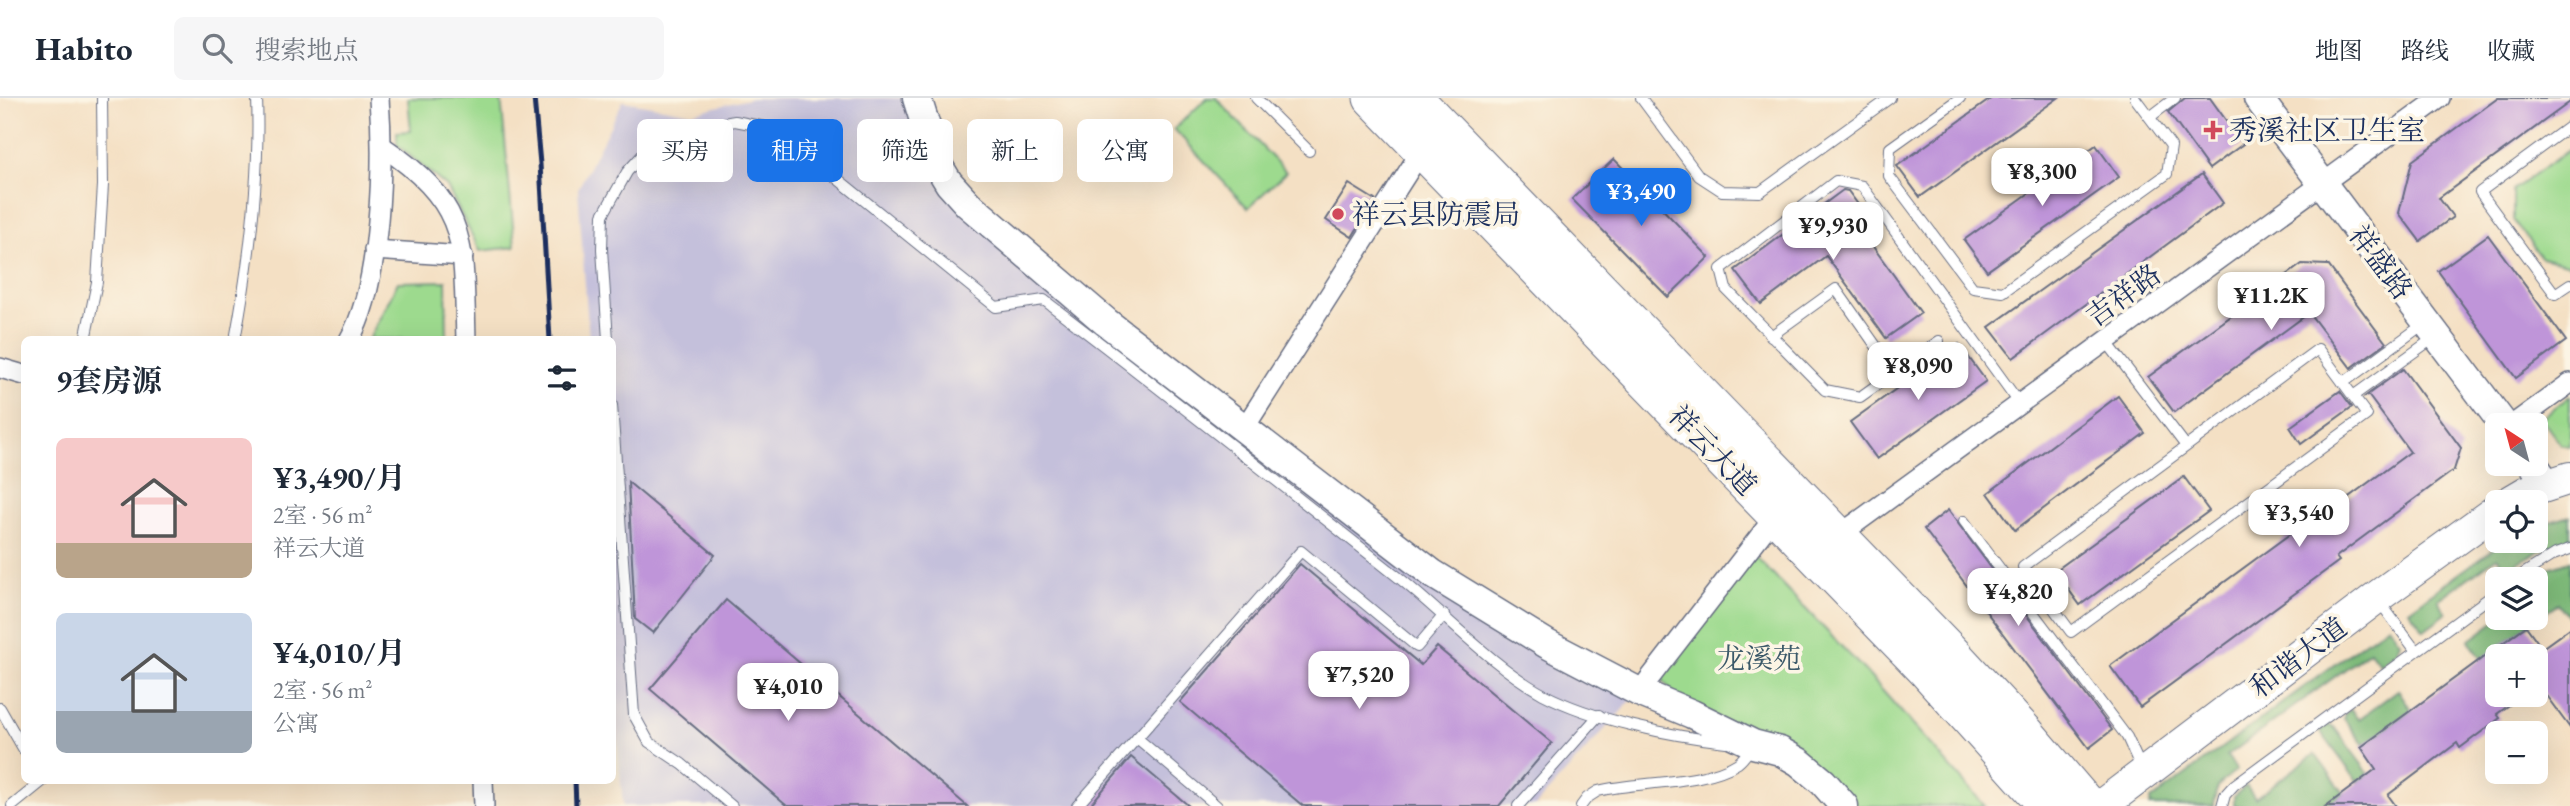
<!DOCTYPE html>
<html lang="zh">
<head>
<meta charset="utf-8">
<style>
  :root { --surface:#fff; --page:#f6f6f7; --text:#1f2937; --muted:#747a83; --line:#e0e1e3; --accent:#1a73e8 }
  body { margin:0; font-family:"EB Garamond","Noto Serif SC",serif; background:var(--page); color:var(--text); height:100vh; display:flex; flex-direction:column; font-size:26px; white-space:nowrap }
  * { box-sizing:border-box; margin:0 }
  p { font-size:23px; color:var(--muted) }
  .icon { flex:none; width:38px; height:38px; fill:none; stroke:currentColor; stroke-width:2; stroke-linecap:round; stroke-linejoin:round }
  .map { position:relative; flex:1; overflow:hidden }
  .drawer { position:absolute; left:21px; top:238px; width:595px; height:448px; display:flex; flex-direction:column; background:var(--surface); border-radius:10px; box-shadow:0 7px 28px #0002 }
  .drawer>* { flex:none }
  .banner { position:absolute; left:637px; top:21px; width:665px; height:63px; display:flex; gap:14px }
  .needle { width:46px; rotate:324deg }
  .controls { position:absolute; left:2485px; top:315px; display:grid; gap:14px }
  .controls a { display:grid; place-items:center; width:63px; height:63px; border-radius:10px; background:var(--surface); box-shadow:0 7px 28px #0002; font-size:35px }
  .price { position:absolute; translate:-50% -60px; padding:0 16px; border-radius:14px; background:#fff; color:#222; font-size:23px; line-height:46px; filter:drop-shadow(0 2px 4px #0008) }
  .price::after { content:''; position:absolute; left:50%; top:42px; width:21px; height:16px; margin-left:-10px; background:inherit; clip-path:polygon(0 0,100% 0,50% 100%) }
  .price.active { background:var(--accent); color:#fff }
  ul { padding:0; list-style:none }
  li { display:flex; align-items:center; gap:21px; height:175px; padding:0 35px }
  li span { display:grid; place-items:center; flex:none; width:196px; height:140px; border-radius:10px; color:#555 }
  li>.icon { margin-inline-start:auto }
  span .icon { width:84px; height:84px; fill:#fffc; stroke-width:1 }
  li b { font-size:30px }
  h2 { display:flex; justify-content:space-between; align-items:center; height:84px; padding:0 35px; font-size:30px }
  .chip { padding:0 24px; border-radius:10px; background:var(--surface); box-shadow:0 7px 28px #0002; font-size:24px; line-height:63px }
  .chip.active { background:var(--accent); color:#fff }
  header { display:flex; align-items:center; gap:42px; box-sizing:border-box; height:98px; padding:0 35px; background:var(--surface); border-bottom:2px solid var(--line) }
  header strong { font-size:33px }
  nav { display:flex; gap:38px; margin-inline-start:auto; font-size:24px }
  .search { width:490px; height:63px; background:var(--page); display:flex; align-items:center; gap:18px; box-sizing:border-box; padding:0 24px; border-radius:10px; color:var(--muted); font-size:26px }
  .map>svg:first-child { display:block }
  .industrial { fill:#c4c0db }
  .green { fill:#9dda8e; stroke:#5c8476; stroke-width:2 }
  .forest { fill:#7eba79; stroke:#4c746c; stroke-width:2 }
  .building { fill:#bf95d9 }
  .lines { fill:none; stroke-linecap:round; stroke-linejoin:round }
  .lane-casing { stroke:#676d82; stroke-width:12 }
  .street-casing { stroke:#676d82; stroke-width:22 }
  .secondary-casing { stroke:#676d82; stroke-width:31 }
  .primary-casing { stroke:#676d82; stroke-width:34 }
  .highway-casing { stroke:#676d82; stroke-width:39 }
  .lane { stroke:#fff; stroke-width:10 }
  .street { stroke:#fff; stroke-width:19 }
  .secondary { stroke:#fff; stroke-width:28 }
  .primary { stroke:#fff; stroke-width:32 }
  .highway { stroke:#fff; stroke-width:37 }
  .rail { stroke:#1b2f5e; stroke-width:5 }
  .poi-dot { fill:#d1495b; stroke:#fcf5e5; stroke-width:2.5 }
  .labels { text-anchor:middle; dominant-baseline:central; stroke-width:7; stroke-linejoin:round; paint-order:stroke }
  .poi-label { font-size:28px; fill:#1b2f5e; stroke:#fcf5e5; text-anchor:start }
  .street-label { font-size:28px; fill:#1b2f5e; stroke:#fcf5e5 }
  .park-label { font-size:28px; fill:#3c5a6a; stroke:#fcf5e5 }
</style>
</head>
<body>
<header>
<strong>Habito</strong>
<div class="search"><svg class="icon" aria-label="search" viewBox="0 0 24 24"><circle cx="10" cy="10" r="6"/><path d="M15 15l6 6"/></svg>搜索地点</div>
<nav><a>地图</a><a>路线</a><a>收藏</a></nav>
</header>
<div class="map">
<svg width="2570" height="708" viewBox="0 0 2570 708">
  <rect width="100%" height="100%" fill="#fcf5e5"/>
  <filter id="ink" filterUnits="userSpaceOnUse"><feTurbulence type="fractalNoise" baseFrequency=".0143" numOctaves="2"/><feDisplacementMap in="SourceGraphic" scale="14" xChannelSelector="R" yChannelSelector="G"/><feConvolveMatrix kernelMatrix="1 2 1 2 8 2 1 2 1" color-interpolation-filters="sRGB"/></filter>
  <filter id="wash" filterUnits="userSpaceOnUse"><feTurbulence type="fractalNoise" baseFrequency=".00686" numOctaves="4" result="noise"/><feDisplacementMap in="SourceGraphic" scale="28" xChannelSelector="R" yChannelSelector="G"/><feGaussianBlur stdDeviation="1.57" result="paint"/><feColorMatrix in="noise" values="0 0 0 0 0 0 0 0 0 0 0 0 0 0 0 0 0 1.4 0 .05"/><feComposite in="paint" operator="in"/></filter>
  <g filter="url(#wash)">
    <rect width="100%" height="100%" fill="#f4e0c4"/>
    <path class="industrial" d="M752 0H909L933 73 1280 365 1636 597 1535 708H623L612 582V242L589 241 578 91 623 3 692 15Z"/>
    <g class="green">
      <path d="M408 0H501L515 149 480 153 447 89 397 47V34L411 33Z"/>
      <path d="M1207 0H1216L1286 74 1248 110 1174 31Z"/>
      <path d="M2570 51V167L2542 160 2513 122V92Z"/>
      <path d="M446 183 447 241H369L398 184Z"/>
      <path d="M2570 298V349L2560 346 2541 320Z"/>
      <path d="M1754 457 1865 573 1985 708H1853L1673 595 1660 579Z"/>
    </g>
    <g class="forest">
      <path d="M2570 418V443L2537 454 2506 471 2497 459 2438 502 2447 515 2424 532 2409 512 2504 443H2536V428Z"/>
      <path d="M2570 463V521L2558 505 2482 561 2469 543 2500 520H2536V481H2530L2549 470Z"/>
      <path d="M2388 527 2400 544 2396 554 2380 566 2370 553 2227 658 2237 672C2222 682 2214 689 2214 708H2150L2151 702Z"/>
      <path d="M2398 592 2412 612 2364 647 2344 621V617L2350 611 2359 621Z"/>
      <path d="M2328 627 2334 629 2369 676 2358 684 2320 633Z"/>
      <path d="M2315 656 2344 695 2326 708H2234V698L2246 688 2255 700Z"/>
    </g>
    <g id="blocks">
      <g class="building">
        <path d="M1992 0H2058L1920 99 1897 68Z"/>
        <path d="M2185 0H2210L2243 46 2209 71 2168 14Z"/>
        <path d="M2498 0H2570V4L2439 100 2453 119 2420 143 2399 115 2412 63Z"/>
        <path d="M2096 47 2119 79 1987 173 1964 142Z"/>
        <path d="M1614 61 1709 159 1668 199 1572 101Z"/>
        <path d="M2202 76 2223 105 2013 260 1989 229Z"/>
        <path d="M1349 86 1375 102 1352 139 1326 122Z"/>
        <path d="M1843 92 1848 93 1871 124 1861 132 1921 215 1886 240 1826 158 1761 206 1735 172Z"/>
        <path d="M2488 137 2566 243 2516 280 2438 173Z"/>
        <path d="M2302 166 2328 167 2386 245 2351 270 2309 215 2174 314 2148 279Z"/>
        <path d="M1959 246 1986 283 1877 361 1850 324Z"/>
        <path d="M2403 271 2461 350 2454 372 2336 459 2339 463 2140 609 2110 568 2309 422 2312 426 2410 354 2368 297 2363 300Z"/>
        <path d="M2340 293 2352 309 2301 346 2290 329Z"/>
        <path d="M2118 298 2145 335 2015 432 1988 395Z"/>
        <path d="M2184 379 2209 413 2080 507 2055 473Z"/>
        <path d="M628 384 715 457 653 535 635 521Z"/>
        <path d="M1948 412 2112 632 2089 650 1924 431Z"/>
        <path d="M1300 466 1421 567 1437 549 1552 645 1499 708H1303L1180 604Z"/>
        <path d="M726 502 967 708H787L650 591Z"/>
        <path d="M2526 528 2542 550 2570 530V630L2536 584V558H2497V597H2523L2497 616 2500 620 2460 650 2457 645 2388 697 2396 708H2326L2376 671 2361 649Z"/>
        <path d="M1131 659 1189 708H1089Z"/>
      </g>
    </g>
  </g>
  <g filter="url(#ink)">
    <use href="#blocks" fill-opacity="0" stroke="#676d82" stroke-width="2"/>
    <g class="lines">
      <defs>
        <g id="lane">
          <path d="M1256 0 1309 53"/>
          <path d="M1641 0 1699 78 1722 93 1760 94 1890 0"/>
          <path d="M1960 0 1890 50 1889 78 1973 190 2003 194 2167 76 2171 48 2135 0"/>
          <path d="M2150 19 2175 0"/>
          <path d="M2570 28 2480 94 2555 196 2570 186"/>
          <path d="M1771 238 1836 191 1895 275"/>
          <path d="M85 242 97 184 103 87 102 0"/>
          <path d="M235 242C250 162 260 81 257 0"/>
          <path d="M608 242 602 151 603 117 627 74 653 45 695 30 735 23 776 31 996 209 1044 202C1163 293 1281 386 1398 479 1443 515 1493 569 1543 596 1593 622 1670 638 1726 644"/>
          <path d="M1939 243 1860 299 1825 292 1726 191 1721 171 1836 83 1862 88 2020 306"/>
          <path d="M2106 243 2186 348"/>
          <path d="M2318 251 2367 317 2071 534 2023 469Z"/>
          <path d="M2343 285 2425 225"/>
          <path d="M2353 298 2435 239"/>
          <path d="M612 307 634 617 649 644 682 666 732 708"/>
          <path d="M1964 423 2127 639 2142 672"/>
          <path d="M2515 481 2553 457 2570 451"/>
          <path d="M2379 503 2416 553"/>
          <path d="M0 610 24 652"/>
          <path d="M1137 640 1301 453 1417 549 1444 517"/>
          <path d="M12 708 44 682"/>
          <path d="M1077 708 1137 640 1217 708"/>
          <path d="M1518 708 1599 617"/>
          <path d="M1581 708 1587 700 1598 693C1638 683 1704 687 1738 665 1744 660 1748 654 1752 648"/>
          <path d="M2222 708 2225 697 2234 687 2497 494"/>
        </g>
        <g id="street">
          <path d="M382 48C470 108 463 144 466 242"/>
          <path d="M374 152 463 158"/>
          <path d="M349 242C381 188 384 63 379 0"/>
          <path d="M0 270 24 277"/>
          <path d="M2512 327 2570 285"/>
          <path d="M1245 329 1422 52"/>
          <path d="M1838 438 2440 0"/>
          <path d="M1639 594 1776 417"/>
          <path d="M483 682 484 708"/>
        </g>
        <g id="secondary">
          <path d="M917 0 938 67 949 85 968 106 1106 224 1433 476 1547 546 1639 594 1692 616 1753 646 1780 653 1799 664 1823 684 1844 708"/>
          <path d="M2258 0 2504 327"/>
          <path d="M2533 366 2548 387"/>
        </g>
        <g id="primary">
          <path d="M2510 404 2527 394 2570 380"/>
          <path d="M2101 708 2377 499 2497 412"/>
        </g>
        <g id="highway">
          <path d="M1372 0 1926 572 2048 708"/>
          <path d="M1414 0 1948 551 2024 633 2088 708"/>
        </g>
      </defs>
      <use href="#lane" class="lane-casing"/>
      <use href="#street" class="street-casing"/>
      <use href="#secondary" class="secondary-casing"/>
      <use href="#primary" class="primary-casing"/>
      <use href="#highway" class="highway-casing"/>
      <use href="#lane" class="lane"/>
      <use href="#street" class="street"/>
      <use href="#secondary" class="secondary"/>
      <use href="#primary" class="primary"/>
      <use href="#highway" class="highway"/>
      <g class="rail">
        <path d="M534 0 540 66 550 242"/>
        <path d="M575 682 576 708"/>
      </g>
    </g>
  </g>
  <g class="poi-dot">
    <path d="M2209.5 21.5h7v7h7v7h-7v7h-7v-7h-7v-7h7z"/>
    <circle cx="1338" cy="116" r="7"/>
  </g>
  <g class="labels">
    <g class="poi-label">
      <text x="2229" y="32">秀溪社区卫生室</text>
      <text x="1352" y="116">祥云县防震局</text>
    </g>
    <g class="street-label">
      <text transform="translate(2381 164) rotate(53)">祥盛路</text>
      <text transform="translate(2123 197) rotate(-36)">吉祥路</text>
      <text transform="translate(1713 352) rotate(46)">祥云大道</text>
      <text transform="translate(2298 559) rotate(-37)">和谐大道</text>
    </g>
    <g class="park-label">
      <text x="1759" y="560">龙溪苑</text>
    </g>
  </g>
</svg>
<div class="controls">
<a><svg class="needle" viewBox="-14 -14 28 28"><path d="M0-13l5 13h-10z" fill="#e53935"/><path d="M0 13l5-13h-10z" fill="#747a83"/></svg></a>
<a><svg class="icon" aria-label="locate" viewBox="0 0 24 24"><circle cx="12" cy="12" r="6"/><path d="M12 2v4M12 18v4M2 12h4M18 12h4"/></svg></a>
<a><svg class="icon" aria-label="layers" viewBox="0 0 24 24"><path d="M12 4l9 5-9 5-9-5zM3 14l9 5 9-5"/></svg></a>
<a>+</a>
<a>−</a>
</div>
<b class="price" style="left:2042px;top:110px">¥8,300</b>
<b class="price active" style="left:1641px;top:130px">¥3,490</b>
<b class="price" style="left:1833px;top:164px">¥9,930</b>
<b class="price" style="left:2271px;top:234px">¥11.2K</b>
<b class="price" style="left:1918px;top:304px">¥8,090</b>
<b class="price" style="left:2299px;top:451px">¥3,540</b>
<b class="price" style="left:2018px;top:530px">¥4,820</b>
<b class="price" style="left:1359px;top:613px">¥7,520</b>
<b class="price" style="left:788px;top:625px">¥4,010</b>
<div class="banner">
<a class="chip">买房</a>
<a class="chip active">租房</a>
<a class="chip">筛选</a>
<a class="chip">新上</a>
<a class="chip">公寓</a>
</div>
<section class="drawer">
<h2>9套房源<svg class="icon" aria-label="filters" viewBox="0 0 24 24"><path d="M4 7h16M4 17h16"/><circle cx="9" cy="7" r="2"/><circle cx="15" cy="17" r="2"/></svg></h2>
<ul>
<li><span style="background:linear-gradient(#f6c9c9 75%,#b9a48a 0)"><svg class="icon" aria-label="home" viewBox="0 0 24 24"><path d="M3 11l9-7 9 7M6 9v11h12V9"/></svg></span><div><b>¥3,490/月</b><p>2室 · 56 m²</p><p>祥云大道</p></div></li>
<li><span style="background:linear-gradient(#c9d6e8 70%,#9aa5b1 0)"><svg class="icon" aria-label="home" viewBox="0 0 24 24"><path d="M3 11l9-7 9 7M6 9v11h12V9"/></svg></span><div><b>¥4,010/月</b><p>2室 · 56 m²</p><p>公寓</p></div></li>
</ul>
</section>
</div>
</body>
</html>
